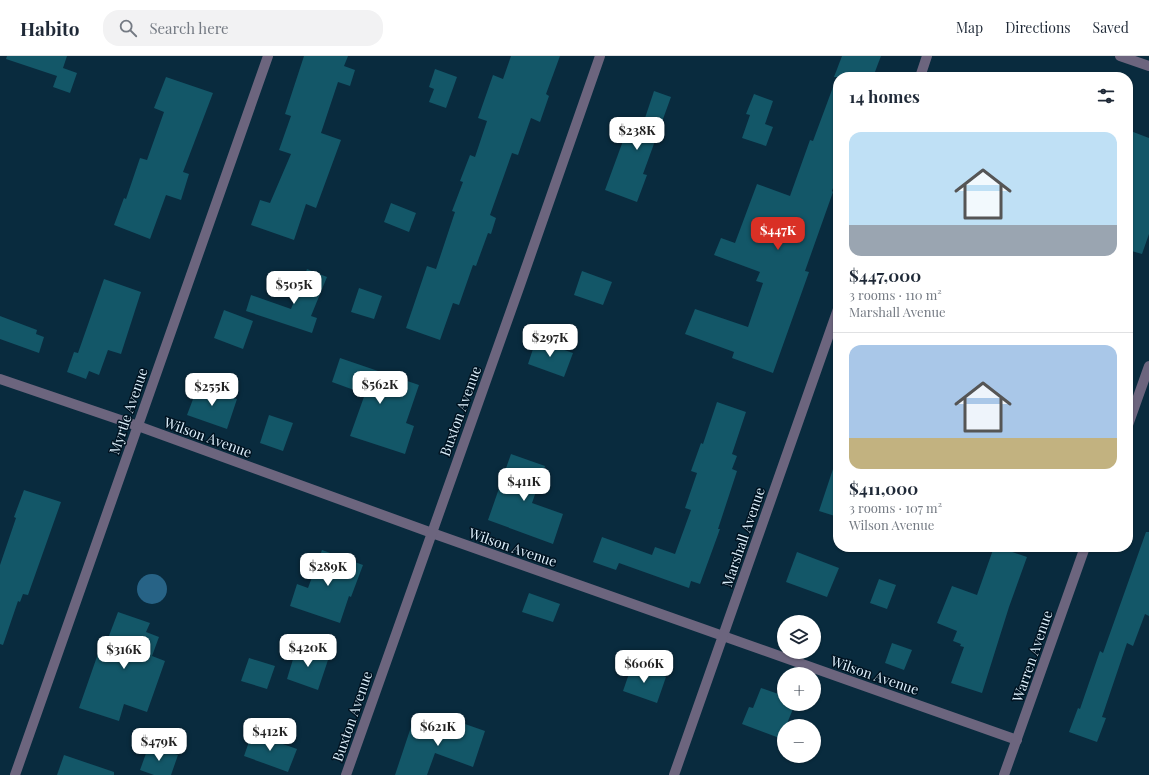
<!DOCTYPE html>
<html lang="en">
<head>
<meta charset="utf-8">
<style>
  :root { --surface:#fff; --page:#f2f2f3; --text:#1f2937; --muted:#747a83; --line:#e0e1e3; --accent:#d93025 }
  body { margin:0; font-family:"Playfair Display",serif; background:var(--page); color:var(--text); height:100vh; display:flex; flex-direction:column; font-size:15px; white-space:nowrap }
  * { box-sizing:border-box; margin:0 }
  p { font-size:13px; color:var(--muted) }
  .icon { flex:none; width:22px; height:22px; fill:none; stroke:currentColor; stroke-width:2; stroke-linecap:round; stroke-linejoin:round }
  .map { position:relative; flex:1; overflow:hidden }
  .sheet { position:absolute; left:833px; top:16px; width:300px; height:480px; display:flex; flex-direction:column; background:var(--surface); border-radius:16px; box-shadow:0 1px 3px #0004 }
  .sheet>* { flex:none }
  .controls { position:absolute; left:777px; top:559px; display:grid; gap:8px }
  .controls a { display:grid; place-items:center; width:44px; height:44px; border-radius:50%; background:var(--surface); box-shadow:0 1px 3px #0004; font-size:20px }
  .price { position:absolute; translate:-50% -34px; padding:0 9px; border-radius:8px; background:#fff; color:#222; font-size:13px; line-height:26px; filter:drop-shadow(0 1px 2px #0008) }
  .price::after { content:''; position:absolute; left:50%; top:24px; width:12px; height:9px; margin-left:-6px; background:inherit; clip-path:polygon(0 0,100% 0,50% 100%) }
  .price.selected { background:var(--accent); color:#fff }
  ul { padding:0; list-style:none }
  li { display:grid; align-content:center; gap:8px; height:212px; padding:0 16px }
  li+li { border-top:1px solid var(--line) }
  li span { display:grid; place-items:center; height:124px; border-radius:12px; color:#555 }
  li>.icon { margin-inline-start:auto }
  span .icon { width:72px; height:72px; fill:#fffc; stroke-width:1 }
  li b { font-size:17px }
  h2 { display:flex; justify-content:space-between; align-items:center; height:48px; padding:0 16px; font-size:17px }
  header { display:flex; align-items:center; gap:24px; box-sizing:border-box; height:56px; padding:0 20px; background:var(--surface); border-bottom:1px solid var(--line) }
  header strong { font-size:19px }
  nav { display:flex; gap:22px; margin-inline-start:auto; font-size:14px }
  .search { width:280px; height:36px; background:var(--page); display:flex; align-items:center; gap:10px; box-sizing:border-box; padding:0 14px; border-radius:16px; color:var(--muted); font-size:15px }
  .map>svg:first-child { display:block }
  .water { fill:#276386 }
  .building { fill:#135768 }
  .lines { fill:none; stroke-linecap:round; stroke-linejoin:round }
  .minor { stroke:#6c657e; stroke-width:10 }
  .labels { text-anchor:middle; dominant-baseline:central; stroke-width:3; stroke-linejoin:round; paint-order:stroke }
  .street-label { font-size:14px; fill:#dceffb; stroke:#001321 }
</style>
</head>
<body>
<header>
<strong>Habito</strong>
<div class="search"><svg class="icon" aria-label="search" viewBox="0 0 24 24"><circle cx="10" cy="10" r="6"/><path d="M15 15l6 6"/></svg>Search here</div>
<nav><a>Map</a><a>Directions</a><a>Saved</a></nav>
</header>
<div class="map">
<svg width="1149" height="719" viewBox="0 0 1149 719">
  <rect width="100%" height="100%" fill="#092b3e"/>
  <circle class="water" cx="152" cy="533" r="15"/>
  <g class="building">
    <path d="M7 0H67L63 12 77 17 70 37 53 31 57 20 6 3Z"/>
    <path d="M304 0H348L344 10 355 14 350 30 338 26 321 77 341 84 316 152 306 148 294 184 251 169 260 144 270 147 291 98 279 94 291 60 285 58Z"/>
    <path d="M511 0H560L546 38 549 40 540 66 531 62 518 99 512 97 490 159 496 162 491 178 488 177 476 210 473 209 459 249 453 247 440 284 406 272 427 210 436 213 455 156 452 155 463 126 460 125 470 99 475 101 487 65 478 62 493 19 503 23Z"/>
    <path d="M842 0H881L873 21H834Z"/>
    <path d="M435 13 457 21 446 52 429 46 434 33 429 31Z"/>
    <path d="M166 21 213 37 183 116 189 118 181 144 166 139 150 183 114 169 124 142 126 143 140 102 147 104 164 56 154 52Z"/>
    <path d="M836 23 838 24V117L832 135 833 136 805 215 809 216 773 317 732 302 734 296 685 278 695 253 748 271 763 227 756 225 760 216 714 199 721 182 735 187 757 128 790 140 810 84 813 85Z"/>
    <path d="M654 35 671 41 643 118 647 119 637 146 605 134 631 63 643 68Z"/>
    <path d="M754 38 773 45 765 68 773 71 766 90 742 82 750 59 746 58Z"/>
    <path d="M1128 74 1149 82V178L1142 198 1128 194Z"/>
    <path d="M391 147 416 157 409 176 384 166Z"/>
    <path d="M307 213 327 221 311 260 317 262 312 277 246 255 251 239 291 253Z"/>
    <path d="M582 215 612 226 603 249 574 239Z"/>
    <path d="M104 223 141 236 121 298 108 294 99 319 89 315 86 323 67 316 74 296 78 297Z"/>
    <path d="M359 232 382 240 374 263 351 256Z"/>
    <path d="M224 254 253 265 243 293 214 282Z"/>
    <path d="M0 260 37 274 36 278 44 281 39 297 0 283Z"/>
    <path d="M536 284 573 297 564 321 528 308Z"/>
    <path d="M340 302 419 329 406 367 414 370 405 398 350 380 365 338 332 326Z"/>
    <path d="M198 330 237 343 227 373 187 359Z"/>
    <path d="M717 346 746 356 732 398 737 400 732 413 737 415 718 473H720L700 528 691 525 689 532 619 507 616 514 593 506 602 481 652 499 655 491 675 498 691 454 685 452 697 417 691 415 701 387 703 388Z"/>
    <path d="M269 359 293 367 283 395 260 387Z"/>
    <path d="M511 398 545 410 532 447 563 458 553 488 488 464Z"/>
    <path d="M835 407H838V461L819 455Z"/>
    <path d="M24 434 61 446 28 539 23 538 20 546 18 545 3 589 0 588V509L16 462 14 461Z"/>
    <path d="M1146 476H1149V560L1145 558 1133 590 1127 587 1102 661 1106 662 1097 686 1069 676 1078 652 1080 653 1100 595 1103 597Z"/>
    <path d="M994 491H998L1027 501 1009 551 982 637 951 627 964 591 960 590 961 588 953 585 957 575 937 567 952 530 977 539Z"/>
    <path d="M322 494 363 509 351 541 349 540 340 567 290 550 297 528 308 532Z"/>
    <path d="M797 496 839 512 827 541 786 526Z"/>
    <path d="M879 523 896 529 887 553 870 547Z"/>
    <path d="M529 537 560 548 553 566 522 556Z"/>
    <path d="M118 556 150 567 146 576 159 581 152 600 165 605 147 656 124 648 119 665 79 652 100 592 104 593Z"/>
    <path d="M892 587 912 594 904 614 885 607Z"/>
    <path d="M297 590 329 601 318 634 287 623Z"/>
    <path d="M249 602 275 610 267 633 241 625Z"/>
    <path d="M632 609 666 621 657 647 623 635Z"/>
    <path d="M761 632 784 640V648H795L786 670H784V677L782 683 742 668 749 651 753 652Z"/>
    <path d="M414 662 461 678 465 668 485 675 473 711 435 697 427 719H395Z"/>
    <path d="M252 677 297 693 288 716 244 700Z"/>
    <path d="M149 689 178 699 171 719H154L140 714Z"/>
    <path d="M64 699 114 716V719H57Z"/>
  </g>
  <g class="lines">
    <g class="minor">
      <path d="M1120 0 1149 10"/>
      <path d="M920 21 927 0"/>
      <path d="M0 323 138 370 432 477 1017 684"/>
      <path d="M1128 369 1149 310"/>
      <path d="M15 719 268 0"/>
      <path d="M346 719 520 229 600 0"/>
      <path d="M674 719 838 253"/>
      <path d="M1004 719 1085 491"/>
    </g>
  </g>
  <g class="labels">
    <g class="street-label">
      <text transform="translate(128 355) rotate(-71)">Myrtle Avenue</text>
      <text transform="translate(460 355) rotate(-70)">Buxton Avenue</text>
      <text transform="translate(208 381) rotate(20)">Wilson Avenue</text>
      <text transform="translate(743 481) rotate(-71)">Marshall Avenue</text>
      <text transform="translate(513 491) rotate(19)">Wilson Avenue</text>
      <text transform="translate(1032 600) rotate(-71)">Warren Avenue</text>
      <text transform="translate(875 619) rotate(19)">Wilson Avenue</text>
      <text transform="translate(352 660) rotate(-71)">Buxton Avenue</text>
    </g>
  </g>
</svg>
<div class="controls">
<a><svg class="icon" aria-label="layers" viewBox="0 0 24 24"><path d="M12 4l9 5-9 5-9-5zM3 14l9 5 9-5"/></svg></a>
<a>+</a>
<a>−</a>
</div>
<b class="price" style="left:637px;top:95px">$238K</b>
<b class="price selected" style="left:778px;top:195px">$447K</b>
<b class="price" style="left:294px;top:249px">$505K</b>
<b class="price" style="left:550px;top:302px">$297K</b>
<b class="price" style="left:380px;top:349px">$562K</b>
<b class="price" style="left:212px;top:351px">$255K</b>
<b class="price" style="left:524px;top:446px">$411K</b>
<b class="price" style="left:328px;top:531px">$289K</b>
<b class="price" style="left:308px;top:612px">$420K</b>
<b class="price" style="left:124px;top:614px">$316K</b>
<b class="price" style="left:644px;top:628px">$606K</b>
<b class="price" style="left:438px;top:691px">$621K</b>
<b class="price" style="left:270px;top:696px">$412K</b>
<b class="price" style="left:159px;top:706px">$479K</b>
<section class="sheet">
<h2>14 homes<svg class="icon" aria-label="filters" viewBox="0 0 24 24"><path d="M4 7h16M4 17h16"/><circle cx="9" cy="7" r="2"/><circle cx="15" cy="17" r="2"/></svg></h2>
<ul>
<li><span style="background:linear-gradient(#bfe0f5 75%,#9aa5b1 0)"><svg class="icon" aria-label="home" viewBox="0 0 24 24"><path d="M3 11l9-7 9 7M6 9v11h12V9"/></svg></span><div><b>$447,000</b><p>3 rooms · 110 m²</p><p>Marshall Avenue</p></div></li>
<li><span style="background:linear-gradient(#a9c7e8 75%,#c2b280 0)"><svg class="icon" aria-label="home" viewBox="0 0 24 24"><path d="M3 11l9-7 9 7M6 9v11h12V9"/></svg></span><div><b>$411,000</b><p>3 rooms · 107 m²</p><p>Wilson Avenue</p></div></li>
</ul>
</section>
</div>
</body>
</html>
